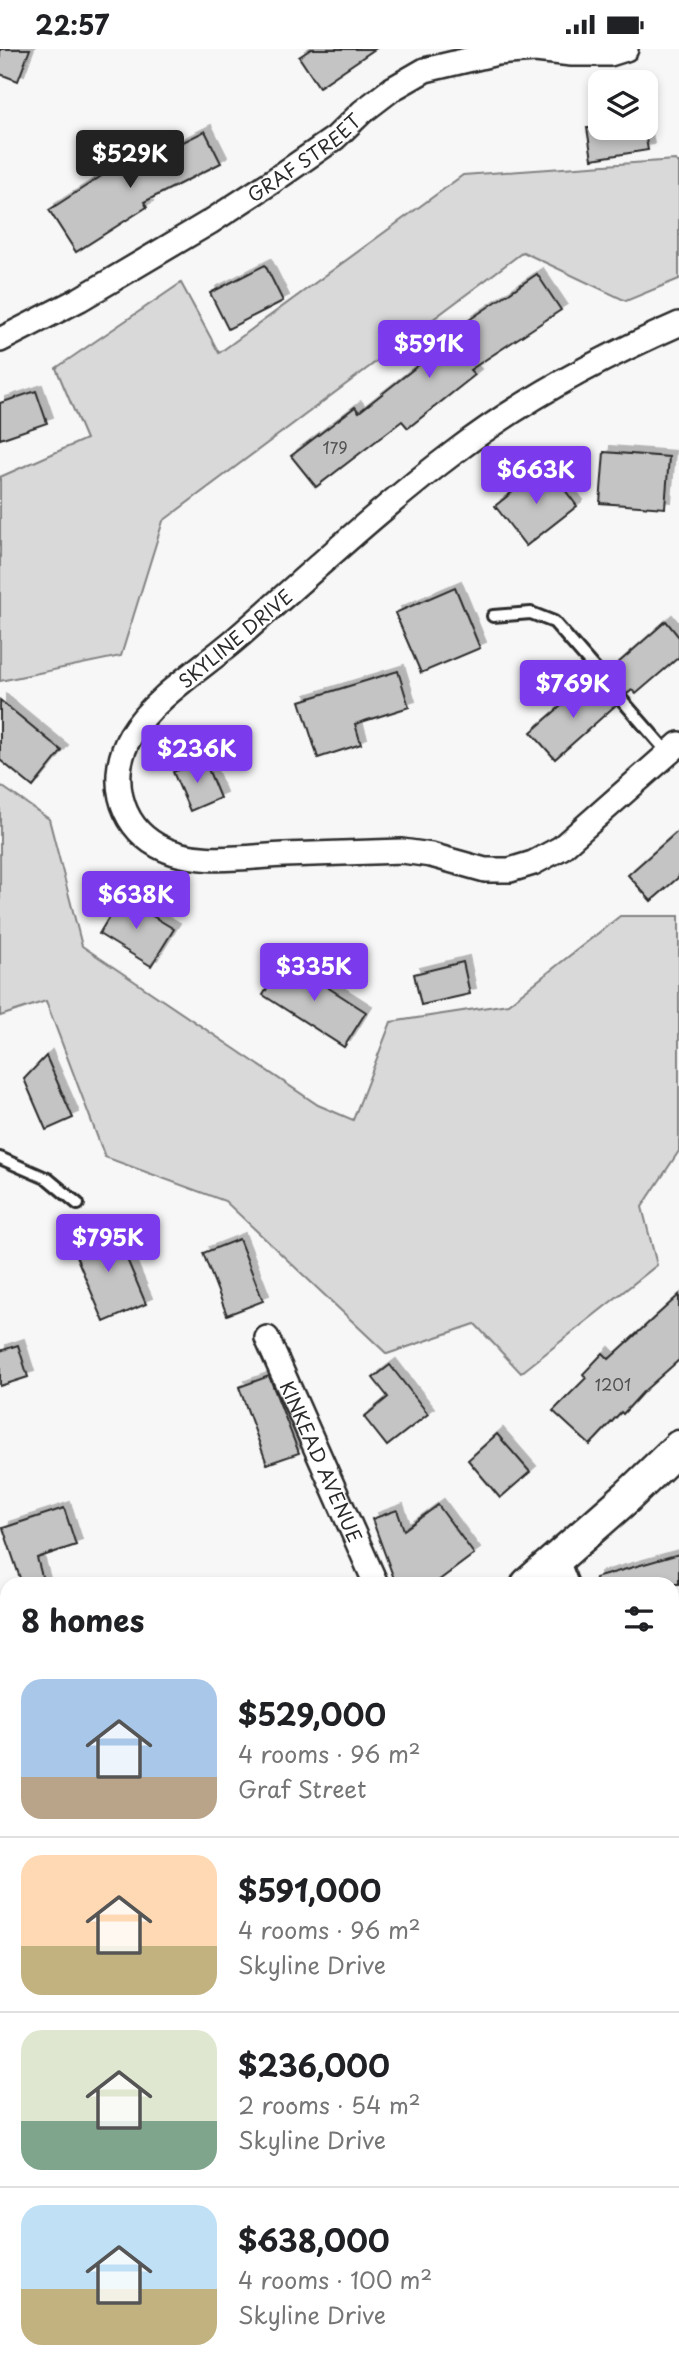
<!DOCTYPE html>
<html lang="en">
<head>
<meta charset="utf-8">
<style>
  :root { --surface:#fff; --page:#f2f2f2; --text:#202124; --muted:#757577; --line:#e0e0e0; --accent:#7c3aed }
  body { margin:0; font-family:"Playpen Sans",sans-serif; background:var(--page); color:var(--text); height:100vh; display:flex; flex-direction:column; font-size:26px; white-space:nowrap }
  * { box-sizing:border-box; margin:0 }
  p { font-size:23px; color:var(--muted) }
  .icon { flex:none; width:38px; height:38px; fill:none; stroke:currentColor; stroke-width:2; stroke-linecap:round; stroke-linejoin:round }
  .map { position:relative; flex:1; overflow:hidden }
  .sheet { position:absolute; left:0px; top:1528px; width:679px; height:800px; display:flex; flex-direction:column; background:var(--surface); border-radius:21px 21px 0 0; box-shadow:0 4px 10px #0003 }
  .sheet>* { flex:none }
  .fabs { position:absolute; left:588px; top:21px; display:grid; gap:14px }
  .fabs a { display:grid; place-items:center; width:70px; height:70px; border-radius:14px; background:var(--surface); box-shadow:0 4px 10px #0003; font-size:35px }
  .price { position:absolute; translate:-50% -60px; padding:0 16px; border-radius:7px; background:var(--accent); color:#fff; font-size:23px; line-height:46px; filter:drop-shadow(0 2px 4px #0008) }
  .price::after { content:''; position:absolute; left:50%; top:42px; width:21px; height:16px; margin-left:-10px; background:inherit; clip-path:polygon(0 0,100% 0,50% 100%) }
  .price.current { background:#222; color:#fff }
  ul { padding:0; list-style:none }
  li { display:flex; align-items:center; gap:21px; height:175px; padding:0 21px }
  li+li { border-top:2px solid var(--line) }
  li span { display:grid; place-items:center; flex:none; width:196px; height:140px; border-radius:21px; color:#555 }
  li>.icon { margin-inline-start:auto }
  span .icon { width:84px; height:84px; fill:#fffc; stroke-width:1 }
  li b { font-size:30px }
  h2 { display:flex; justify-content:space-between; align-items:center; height:84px; padding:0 21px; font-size:30px }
  .status { display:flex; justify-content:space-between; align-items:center; height:49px; padding:0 35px; background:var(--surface); direction:ltr }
  .status svg { height:19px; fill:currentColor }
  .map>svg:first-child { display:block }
  .green { fill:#d9d9d9; stroke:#828282; stroke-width:2 }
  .building { fill:#c4c4c4; stroke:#2b2b2b; stroke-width:2; filter:url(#shadow) }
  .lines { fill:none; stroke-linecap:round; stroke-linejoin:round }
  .service-casing { stroke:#2b2b2b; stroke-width:16 }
  .minor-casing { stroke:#2b2b2b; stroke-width:28 }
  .secondary-casing { stroke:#2b2b2b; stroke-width:37 }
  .service { stroke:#fff; stroke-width:10 }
  .minor { stroke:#fff; stroke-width:23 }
  .secondary { stroke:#fff; stroke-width:32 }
  .labels { text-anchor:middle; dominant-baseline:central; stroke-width:5; stroke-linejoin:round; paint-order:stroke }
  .number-label { font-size:16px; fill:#515151 }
  .street-label { font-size:19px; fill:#2b2b2b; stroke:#fff }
</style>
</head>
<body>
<div class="status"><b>22:57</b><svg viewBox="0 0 49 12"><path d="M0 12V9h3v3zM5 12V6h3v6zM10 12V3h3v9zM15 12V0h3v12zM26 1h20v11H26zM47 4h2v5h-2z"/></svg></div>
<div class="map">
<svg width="679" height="2326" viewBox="0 0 679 2326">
  <defs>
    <filter id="shadow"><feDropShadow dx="6" dy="-6" stdDeviation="0" flood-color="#0004"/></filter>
  </defs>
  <rect width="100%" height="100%" fill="#f7f7f7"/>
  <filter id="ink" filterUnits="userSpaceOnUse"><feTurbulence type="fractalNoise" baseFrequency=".0143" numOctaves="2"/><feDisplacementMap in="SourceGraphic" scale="14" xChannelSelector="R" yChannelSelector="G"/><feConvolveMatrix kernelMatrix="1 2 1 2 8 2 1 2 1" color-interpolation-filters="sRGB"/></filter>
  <g filter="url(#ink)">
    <g class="green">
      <path d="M675 111 679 114V230L626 252 523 203 163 472 121 607 0 632V428L86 390 56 319 181 234 219 304 463 126Z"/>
      <path d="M0 736 49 770 82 897 318 1056 353 1071 391 973 508 955 620 867H679V1102L642 1158 657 1216 521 1324 475 1275 387 1305 225 1152 105 1108 46 952 0 967Z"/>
      <path d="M259 2320 340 2321 342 2326H241Z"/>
    </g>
    <g class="building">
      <path d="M0 0H30L18 32 0 25Z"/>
      <path d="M311 0H375L319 38 299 8Z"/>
      <path d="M587 79H644L648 101 592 110Z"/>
      <path d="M205 82 221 114 144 153 147 158 76 203 49 161 120 115 125 122Z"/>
      <path d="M265 216 283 252 228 280 210 244Z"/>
      <path d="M537 225 561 261 470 321 475 326 408 379 402 372 316 438 291 407 355 358 359 363 468 277 466 273Z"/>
      <path d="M36 342 47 374 0 390V354Z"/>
      <path d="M604 403 669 408 665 459 600 454Z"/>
      <path d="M546 416 577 457 526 497 495 457Z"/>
      <path d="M455 538 480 599 421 624 395 564Z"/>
      <path d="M666 572 679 588V608L636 645 632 641 627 645 608 623Z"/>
      <path d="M398 622 409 658 355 675 361 695 318 709 300 652Z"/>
      <path d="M596 634 616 656 555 710 531 683 584 637 588 641Z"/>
      <path d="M0 651 62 702 33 738 0 711Z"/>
      <path d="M204 710 220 749 190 762 173 723Z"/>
      <path d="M679 781V828L651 852 628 826Z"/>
      <path d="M121 848 174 880 151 917 99 885Z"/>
      <path d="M285 911 366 963 344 998 263 946Z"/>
      <path d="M463 913 470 945 421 956 414 925Z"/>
      <path d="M46 1007 73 1069 46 1081 24 1030Z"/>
      <path d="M113 1177 146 1255 104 1273 71 1195Z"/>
      <path d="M239 1190 263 1252 227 1266 203 1204Z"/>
      <path d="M679 1246V1311L643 1343 623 1365 621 1363 590 1396 553 1362 586 1329 583 1325 603 1304 609 1310Z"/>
      <path d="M18 1296 28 1328 0 1337V1302Z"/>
      <path d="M390 1316 428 1365 387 1397 364 1368 388 1348 373 1329Z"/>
      <path d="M269 1327 299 1404 267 1415 239 1338Z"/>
      <path d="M497 1385 530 1423 500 1449 468 1411Z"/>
      <path d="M438 1456 474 1505 434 1535H396L372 1470 397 1461 404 1481Z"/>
      <path d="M64 1459 76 1496 37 1509 44 1535H22L3 1479Z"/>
      <path d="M679 1505V1535H596L595 1529Z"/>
    </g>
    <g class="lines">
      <defs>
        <g id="service">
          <path d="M493 567 531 564 554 573 669 705"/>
          <path d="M0 1109 48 1130 78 1155"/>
          <path d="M672 1699 679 1697"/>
          <path d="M672 2101 679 2099"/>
          <path d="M0 2129 7 2124"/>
        </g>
        <g id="minor">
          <path d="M679 275C601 309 524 350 456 402 380 459 309 526 237 589 205 617 152 650 131 686 108 725 118 775 158 797 194 817 244 808 284 806 323 805 363 803 402 802L431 806 485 821H510L533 814 561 799 679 695"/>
          <path id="s1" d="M0 291 80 250 210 173 273 132 335 89 362 63 392 40 425 21 497 4 535 1 572 5H610L626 0"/>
          <path id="s2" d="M267 1289 376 1535"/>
          <path d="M557 1512 566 1535"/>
          <path d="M0 1814 7 1836"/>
          <path d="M672 1922 679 1947"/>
        </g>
        <g id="secondary">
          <path d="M528 1535 627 1448 679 1398"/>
          <path d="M0 1881 7 1876"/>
        </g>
      </defs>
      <use href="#service" class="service-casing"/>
      <use href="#minor" class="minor-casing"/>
      <use href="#secondary" class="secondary-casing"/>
      <use href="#service" class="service"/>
      <use href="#minor" class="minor"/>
      <use href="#secondary" class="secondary"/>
    </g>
  </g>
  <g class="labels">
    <g class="number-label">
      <text x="335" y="398">179</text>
      <text x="613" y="1335">1201</text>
    </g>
    <g class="street-label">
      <text stroke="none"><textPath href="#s1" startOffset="355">GRAF STREET</textPath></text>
      <text transform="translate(235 589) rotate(-40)">SKYLINE DRIVE</text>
      <text stroke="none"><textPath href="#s2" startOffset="135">KINKEAD AVENUE</textPath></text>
    </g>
  </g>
</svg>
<div class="fabs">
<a><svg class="icon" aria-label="layers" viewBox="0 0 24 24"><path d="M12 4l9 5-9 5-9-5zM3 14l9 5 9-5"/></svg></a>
</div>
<b class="price current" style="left:130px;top:141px">$529K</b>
<b class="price" style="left:429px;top:331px">$591K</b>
<b class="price" style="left:536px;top:457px">$663K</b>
<b class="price" style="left:573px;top:671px">$769K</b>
<b class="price" style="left:197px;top:736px">$236K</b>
<b class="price" style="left:136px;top:882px">$638K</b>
<b class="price" style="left:314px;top:954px">$335K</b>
<b class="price" style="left:108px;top:1225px">$795K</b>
<section class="sheet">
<h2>8 homes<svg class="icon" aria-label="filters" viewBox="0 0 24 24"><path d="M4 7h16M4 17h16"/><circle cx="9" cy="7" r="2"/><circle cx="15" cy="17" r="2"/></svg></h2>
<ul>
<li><span style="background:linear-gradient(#a9c7e8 70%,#b9a48a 0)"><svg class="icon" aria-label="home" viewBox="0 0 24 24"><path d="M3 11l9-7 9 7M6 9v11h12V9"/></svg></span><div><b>$529,000</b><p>4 rooms · 96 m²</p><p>Graf Street</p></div></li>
<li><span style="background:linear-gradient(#ffd9b3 65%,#c2b280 0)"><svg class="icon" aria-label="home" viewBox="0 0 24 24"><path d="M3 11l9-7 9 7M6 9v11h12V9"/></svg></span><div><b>$591,000</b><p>4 rooms · 96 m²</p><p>Skyline Drive</p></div></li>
<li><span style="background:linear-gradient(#dfe7d0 65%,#7fa58c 0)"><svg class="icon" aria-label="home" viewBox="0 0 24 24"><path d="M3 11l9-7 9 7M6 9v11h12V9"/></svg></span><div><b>$236,000</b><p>2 rooms · 54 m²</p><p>Skyline Drive</p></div></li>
<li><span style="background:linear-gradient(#bfe0f5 60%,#c2b280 0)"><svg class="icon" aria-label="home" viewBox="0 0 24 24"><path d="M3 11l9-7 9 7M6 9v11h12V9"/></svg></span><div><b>$638,000</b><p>4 rooms · 100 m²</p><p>Skyline Drive</p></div></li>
</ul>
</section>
</div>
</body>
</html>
